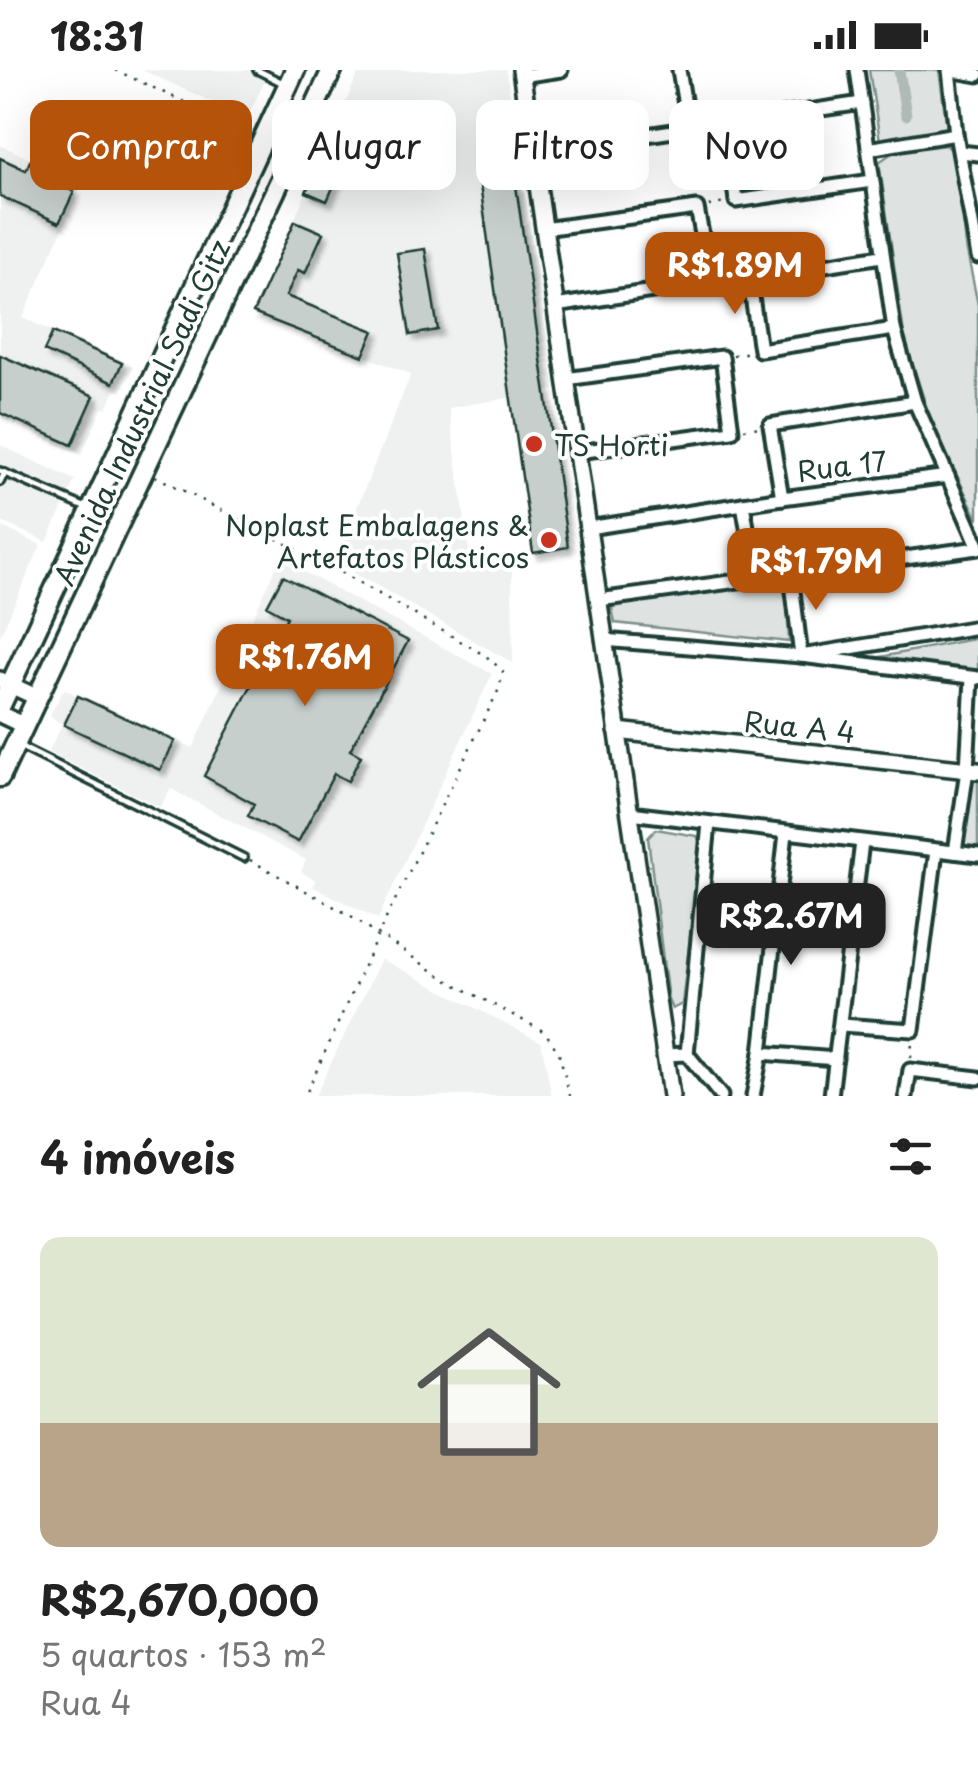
<!DOCTYPE html>
<html lang="pt">
<head>
<meta charset="utf-8">
<style>
  :root { --surface:#fff; --page:#f6f6f6; --text:#222; --muted:#767676; --line:#e0e0e0; --accent:#b45309 }
  body { margin:0; font-family:"Playpen Sans",sans-serif; background:var(--page); color:var(--text); height:100vh; display:flex; flex-direction:column; font-size:38px; white-space:nowrap }
  * { box-sizing:border-box; margin:0 }
  p { font-size:32px; color:var(--muted) }
  .icon { flex:none; width:55px; height:55px; fill:none; stroke:currentColor; stroke-width:2; stroke-linecap:round; stroke-linejoin:round }
  .map { position:relative; height:1026px; overflow:hidden }
  .drawer { display:flex; flex-direction:column; background:var(--surface); flex:1 }
  .drawer>* { flex:none }
  .top-card { position:absolute; left:30px; top:30px; width:920px; height:90px; display:flex; gap:20px }
  .price { position:absolute; translate:-50% -85px; padding:0 22px; border-radius:20px; background:var(--accent); color:#fff; font-size:32px; line-height:65px; filter:drop-shadow(0 2px 5px #0008) }
  .price::after { content:''; position:absolute; left:50%; top:60px; width:30px; height:22px; margin-left:-15px; background:inherit; clip-path:polygon(0 0,100% 0,50% 100%) }
  .price.selected { background:#222; color:#fff }
  ul { padding:0; list-style:none }
  li { display:grid; align-content:center; gap:20px; height:530px; padding:0 40px }
  li+li { border-top:2px solid var(--line) }
  li span { display:grid; place-items:center; height:310px; border-radius:20px; color:#555 }
  li>.icon { margin-inline-start:auto }
  span .icon { width:180px; height:180px; fill:#fffc; stroke-width:1 }
  li b { font-size:42px }
  h2 { display:flex; justify-content:space-between; align-items:center; height:120px; padding:0 40px; font-size:42px }
  .tag { padding:0 35px; border-radius:20px; background:var(--surface); box-shadow:0 10px 40px #0002; font-size:35px; line-height:90px }
  .tag.selected { background:var(--accent); color:#fff }
  .status { display:flex; justify-content:space-between; align-items:center; height:70px; padding:0 50px; background:var(--surface); direction:ltr }
  .status svg { height:28px; fill:currentColor }
  .map>svg:first-child { display:block }
  .built { fill:#eef1f0 }
  .green { fill:#dee3e2; stroke:#7e908b; stroke-width:2.5 }
  .lines { fill:none; stroke-linecap:round; stroke-linejoin:round }
  .canal { stroke:#afbab7; stroke-width:11 }
  .building { fill:#c7cfcc; stroke:#1f3d34; stroke-width:2.5; filter:url(#shadow) }
  .lane-casing { stroke:#1f3d34; stroke-width:12 }
  .street-casing { stroke:#1f3d34; stroke-width:19 }
  .secondary-casing { stroke:#1f3d34; stroke-width:22 }
  .primary-casing { stroke:#1f3d34; stroke-width:25 }
  .path { stroke:#1f3d34; stroke-width:2.5; stroke-dasharray:2.5 8; stroke-linecap:butt }
  .lane { stroke:#fff; stroke-width:5 }
  .street { stroke:#fff; stroke-width:11 }
  .secondary { stroke:#fff; stroke-width:15 }
  .primary { stroke:#fff; stroke-width:18 }
  .poi-dot { fill:#c8321e; stroke:#fff; stroke-width:4 }
  .labels { text-anchor:middle; dominant-baseline:central; stroke-width:8; stroke-linejoin:round; paint-order:stroke }
  .street-label { font-size:28px; fill:#1f3d34; stroke:#fff }
  .poi-label { font-size:28px; fill:#1f3d34; stroke:#fff; text-anchor:start }
</style>
</head>
<body>
<div class="status"><b>18:31</b><svg viewBox="0 0 49 12"><path d="M0 12V9h3v3zM5 12V6h3v6zM10 12V3h3v9zM15 12V0h3v12zM26 1h20v11H26zM47 4h2v5h-2z"/></svg></div>
<div class="map">
<svg width="978" height="1026" viewBox="0 0 978 1026">
  <defs>
    <filter id="shadow"><feDropShadow dx="5" dy="5" stdDeviation="2.5" flood-color="#0004"/></filter>
  </defs>
  <rect width="100%" height="100%" fill="#fff"/>
  <filter id="ink" filterUnits="userSpaceOnUse"><feTurbulence type="fractalNoise" baseFrequency=".01" numOctaves="2"/><feDisplacementMap in="SourceGraphic" scale="20" xChannelSelector="R" yChannelSelector="G"/><feConvolveMatrix kernelMatrix="1 2 1 2 8 2 1 2 1" color-interpolation-filters="sRGB"/></filter>
  <g filter="url(#ink)">
    <g class="built">
      <path d="M142 0H270L247 48Z"/>
      <path d="M360 0H506L555 320 449 338 472 500 512 494 513 593 335 492 411 304 253 243Z"/>
      <path d="M0 75 83 113 23 248 133 297 121 321 115 320 107 338H102L81 385 0 347Z"/>
      <path d="M0 375 75 410 47 472 0 451Z"/>
      <path d="M0 456 41 475 0 566Z"/>
      <path d="M280 489 492 604 378 849 312 816 316 810 301 802 306 790 171 719 160 737 48 682 62 655 50 645 64 619 193 678Z"/>
      <path d="M381 889 541 972 552 1026H315Z"/>
    </g>
    <g class="green">
      <path d="M869 0H939L947 58 880 71Z"/>
      <path d="M946 75 954 82 959 104 966 177 978 235V449L932 354 905 271 879 92 895 81Z"/>
      <path d="M775 511H783L786 515 789 572 615 553 611 533Z"/>
      <path d="M978 568V600L865 590Z"/>
      <path d="M971 704 978 705V777L960 775Z"/>
      <path d="M656 759 697 766 701 775 682 934 672 939 668 930 648 768Z"/>
    </g>
    <g class="lines">
      <path class="canal" d="M899 0 906 45"/>
    </g>
    <g class="building">
      <path d="M406 40 416 96 406 97V93L388 96 379 47Z"/>
      <path d="M339 48 349 52 336 79 348 84 327 131 306 122Z"/>
      <path d="M0 88 26 100 30 91 62 107 58 114 74 122 59 153 0 126Z"/>
      <path d="M514 102 568 477 533 483 479 108Z"/>
      <path d="M295 151 323 163 305 203 298 200 286 226 374 261 363 286 253 243Z"/>
      <path d="M425 179 438 260 410 265 397 183Z"/>
      <path d="M53 262 122 293 113 313 44 281Z"/>
      <path d="M0 285 94 326 72 375 0 343Z"/>
      <path d="M283 506 408 571 350 680 361 686 348 711 334 704 298 772 248 746 254 734 204 706 287 547 267 536Z"/>
      <path d="M78 626 175 671 160 700 64 655Z"/>
    </g>
    <g class="lines">
      <defs>
        <g id="lane">
          <path d="M257 0 285 14"/>
          <path d="M0 401 89 439"/>
          <path d="M0 412 5 403"/>
          <path d="M17 675 244 788"/>
        </g>
        <g id="street">
          <path d="M679 0 689 59"/>
          <path d="M857 0 894 259 915 332 978 475"/>
          <path d="M978 5 949 0 956 64 978 187"/>
          <path d="M521 6 561 0"/>
          <path d="M726 54 736 131 872 111"/>
          <path d="M868 79 956 64"/>
          <path d="M532 82 862 33"/>
          <path d="M960 82 978 84"/>
          <path d="M543 159 697 138 711 212 555 236"/>
          <path d="M882 186 749 207 760 280 894 259"/>
          <path d="M566 309 722 287 732 361 578 382"/>
          <path d="M915 332 770 355 782 428 948 406"/>
          <path d="M743 434 782 428"/>
          <path d="M588 458 743 434 756 509"/>
          <path d="M791 505 801 586 978 557"/>
          <path d="M599 530 978 478"/>
          <path d="M603 570 801 586 978 608"/>
          <path d="M630 743 978 785"/>
          <path d="M955 782 967 700 972 608"/>
          <path d="M841 955 913 960 936 781"/>
          <path d="M761 983 836 989"/>
          <path d="M687 984 709 753"/>
          <path d="M665 985 687 984 721 1026"/>
          <path d="M753 1026 761 983 786 763"/>
          <path d="M831 1026 862 772"/>
          <path d="M906 1026 910 1000 978 1008"/>
        </g>
        <g id="secondary">
          <path d="M521 0 671 1026"/>
          <path d="M0 610 36 627"/>
          <path d="M0 644 23 655"/>
          <path d="M617 661 978 701"/>
        </g>
        <g id="primary">
          <path d="M0 637 295 0"/>
          <path d="M0 707 332 0"/>
        </g>
      </defs>
      <use href="#lane" class="lane-casing"/>
      <use href="#street" class="street-casing"/>
      <use href="#secondary" class="secondary-casing"/>
      <use href="#primary" class="primary-casing"/>
      <g class="path">
        <path d="M115 0 249 62"/>
        <path d="M709 136 725 133"/>
        <path d="M722 211 739 208"/>
        <path d="M733 285 750 282"/>
        <path d="M744 359 761 357"/>
        <path d="M155 406 341 502 486 586 503 601 499 619 378 865 305 1026"/>
        <path d="M250 790 351 846 445 909 545 962 559 983 570 1026"/>
        <path d="M911 988 912 971"/>
      </g>
      <use href="#lane" class="lane"/>
      <use href="#street" class="street"/>
      <use href="#secondary" class="secondary"/>
      <use href="#primary" class="primary"/>
    </g>
  </g>
  <g class="poi-dot">
    <circle cx="534" cy="374" r="10"/>
    <circle cx="549" cy="470" r="10"/>
  </g>
  <g class="labels">
    <g class="street-label">
      <text transform="translate(141 342) rotate(-65)">Avenida Industrial Sadi Gitz</text>
      <text transform="translate(842 395) rotate(-7)">Rua 17</text>
      <text transform="translate(800 656) rotate(6)">Rua A 4</text>
    </g>
    <g class="poi-label">
      <text x="554" y="374">TS Horti</text>
      <text x="529" y="454" text-anchor="end">Noplast Embalagens &amp;<tspan x="529" dy="32">Artefatos Plásticos</tspan></text>
    </g>
  </g>
</svg>
<b class="price" style="left:735px;top:247px">R$1.89M</b>
<b class="price" style="left:816px;top:543px">R$1.79M</b>
<b class="price" style="left:305px;top:639px">R$1.76M</b>
<b class="price selected" style="left:791px;top:898px">R$2.67M</b>
<div class="top-card">
<a class="tag selected">Comprar</a>
<a class="tag">Alugar</a>
<a class="tag">Filtros</a>
<a class="tag">Novo</a>
</div>
</div>
<section class="drawer">
<h2>4 imóveis<svg class="icon" aria-label="filters" viewBox="0 0 24 24"><path d="M4 7h16M4 17h16"/><circle cx="9" cy="7" r="2"/><circle cx="15" cy="17" r="2"/></svg></h2>
<ul>
<li><span style="background:linear-gradient(#dfe7d0 60%,#b9a48a 0)"><svg class="icon" aria-label="home" viewBox="0 0 24 24"><path d="M3 11l9-7 9 7M6 9v11h12V9"/></svg></span><div><b>R$2,670,000</b><p>5 quartos · 153 m²</p><p>Rua 4</p></div></li>
</ul>
</section>
</body>
</html>
